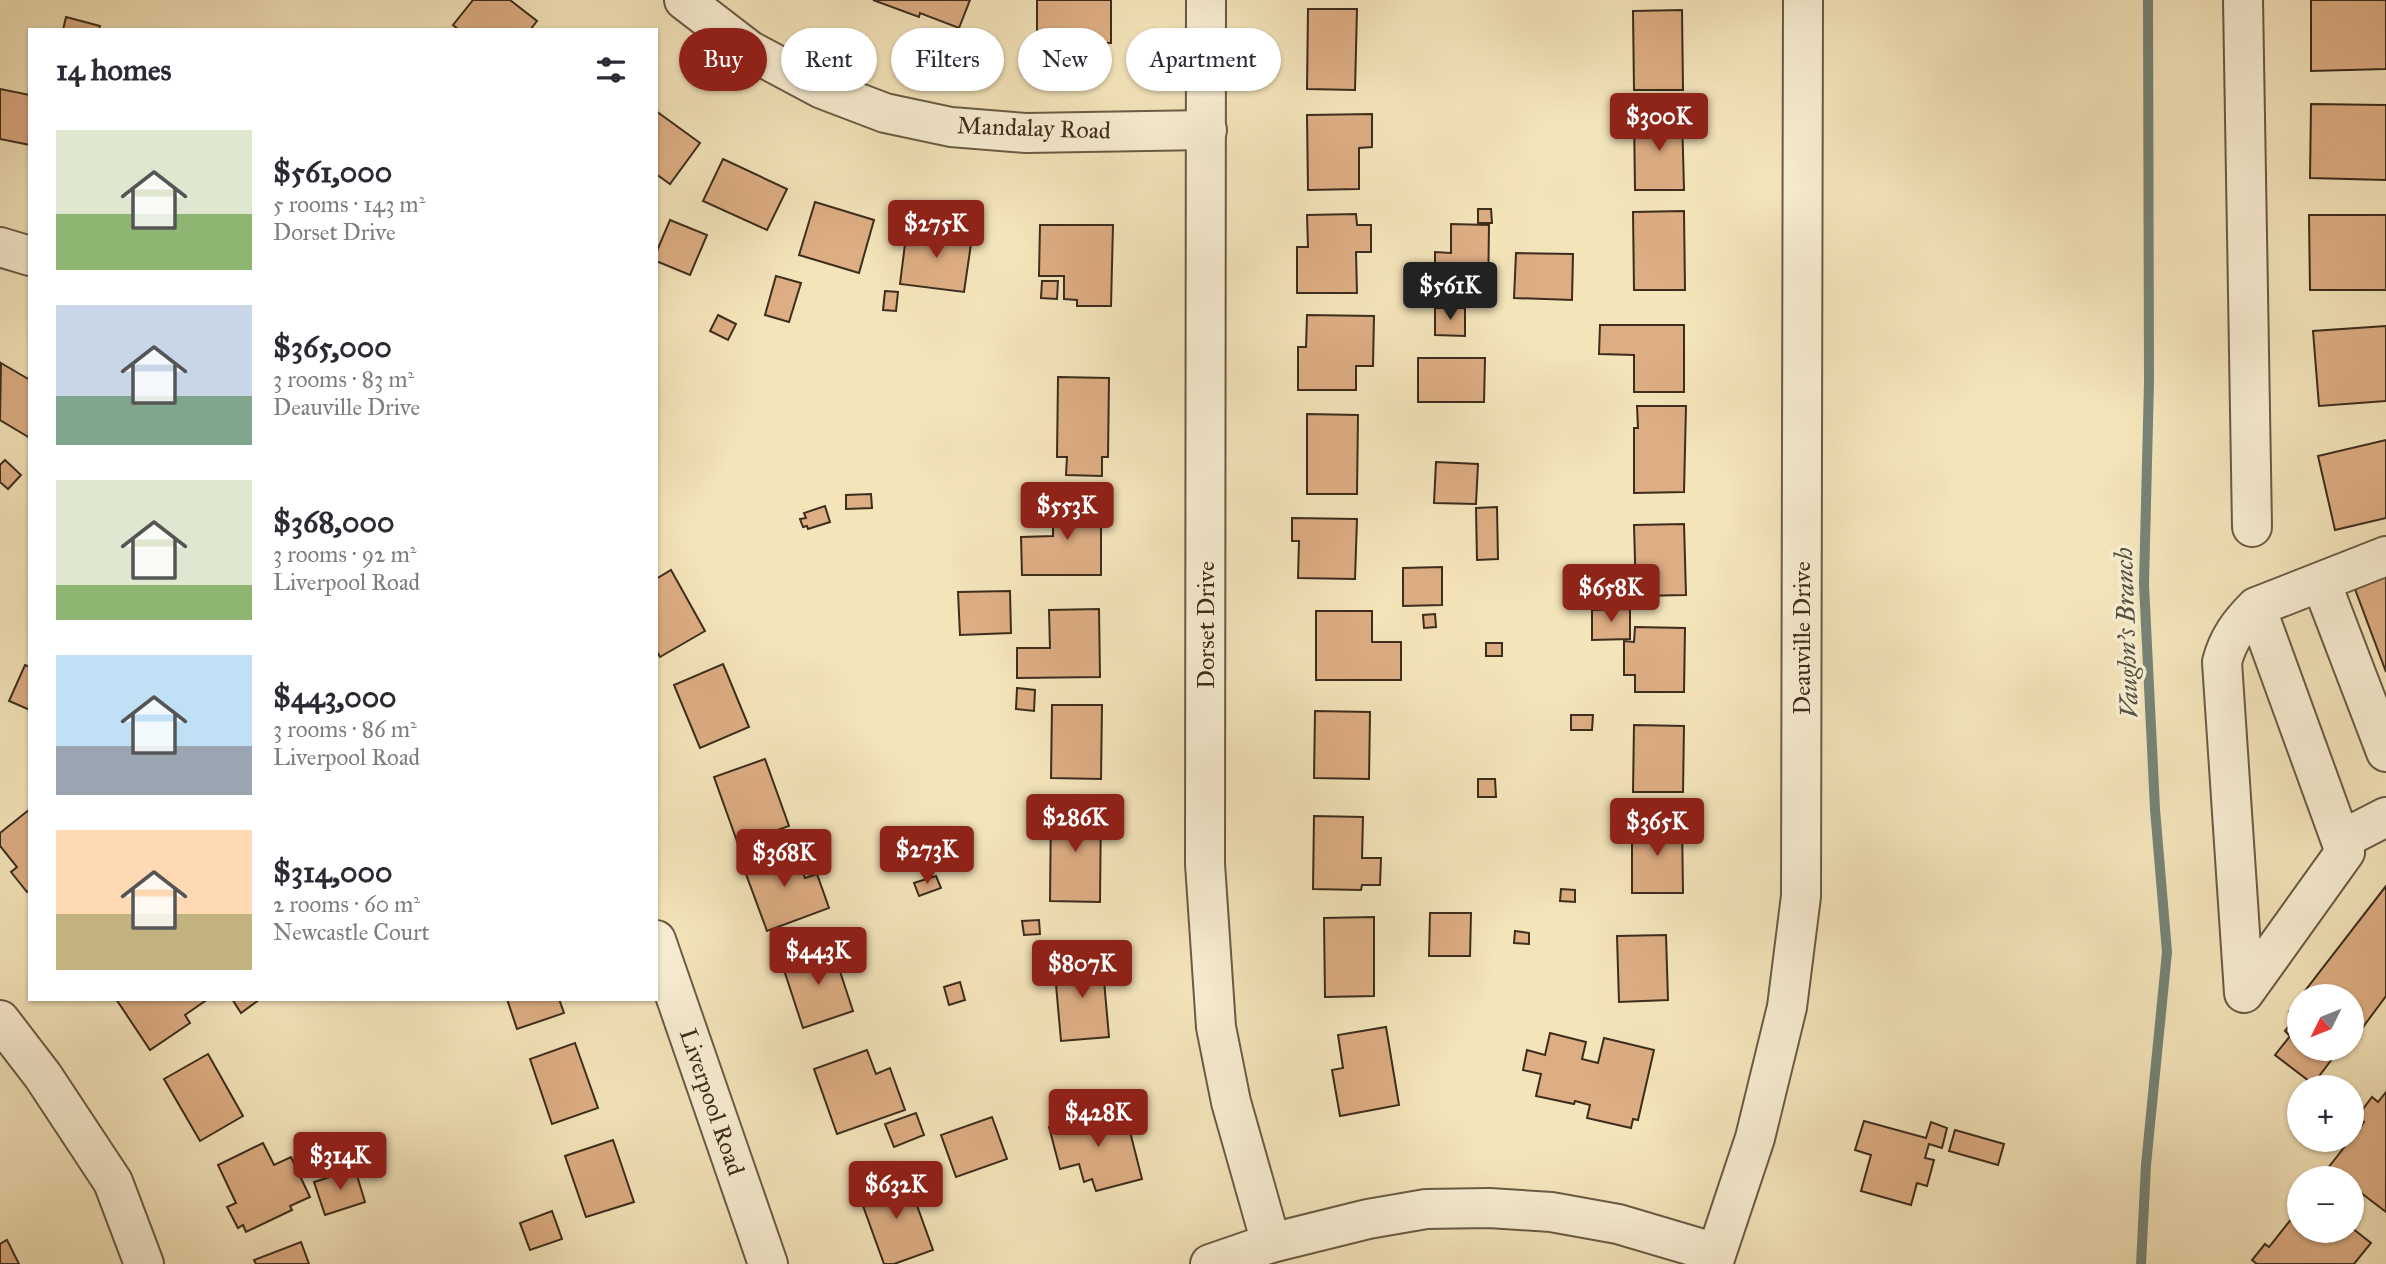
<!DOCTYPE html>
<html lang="en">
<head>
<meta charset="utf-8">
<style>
  :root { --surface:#fff; --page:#f7f7f7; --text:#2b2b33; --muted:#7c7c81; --accent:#8f2418 }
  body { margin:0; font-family:"IM FELL Great Primer",serif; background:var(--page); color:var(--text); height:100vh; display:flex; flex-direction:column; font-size:26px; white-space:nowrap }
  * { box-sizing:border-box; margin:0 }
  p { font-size:23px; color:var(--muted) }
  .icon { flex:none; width:38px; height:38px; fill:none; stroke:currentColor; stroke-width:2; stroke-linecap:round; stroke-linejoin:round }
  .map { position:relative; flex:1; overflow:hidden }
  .drawer { position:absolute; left:28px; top:28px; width:630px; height:973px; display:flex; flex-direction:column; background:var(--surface); border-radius:0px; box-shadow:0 2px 5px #0004 }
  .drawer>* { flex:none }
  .top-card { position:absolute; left:679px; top:28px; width:665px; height:63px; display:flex; gap:14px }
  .needle { width:46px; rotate:227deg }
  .fabs { position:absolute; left:2287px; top:984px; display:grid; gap:14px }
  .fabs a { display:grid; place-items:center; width:77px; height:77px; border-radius:50%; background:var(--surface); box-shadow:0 2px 5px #0004; font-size:35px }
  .price { position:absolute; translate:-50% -60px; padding:0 16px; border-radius:7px; background:var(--accent); color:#fff; font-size:23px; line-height:46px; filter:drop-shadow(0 2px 4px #0008) }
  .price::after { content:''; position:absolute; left:50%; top:42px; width:21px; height:16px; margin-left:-10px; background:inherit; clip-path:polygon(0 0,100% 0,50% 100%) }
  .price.current { background:#222; color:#fff }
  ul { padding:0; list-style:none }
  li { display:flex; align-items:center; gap:21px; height:175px; padding:0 28px }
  li span { display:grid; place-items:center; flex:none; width:196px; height:140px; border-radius:0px; color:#555 }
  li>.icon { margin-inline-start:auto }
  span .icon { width:84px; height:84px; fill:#fffc; stroke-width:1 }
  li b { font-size:30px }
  h2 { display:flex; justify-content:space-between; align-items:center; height:84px; padding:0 28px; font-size:30px }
  .chip { padding:0 24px; border-radius:32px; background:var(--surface); box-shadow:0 2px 5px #0004; font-size:24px; line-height:63px }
  .chip.current { background:var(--accent); color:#fff }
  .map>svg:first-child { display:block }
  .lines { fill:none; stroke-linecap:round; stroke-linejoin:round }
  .stream { stroke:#768477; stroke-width:10 }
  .building { fill:#ddad83; stroke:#3c2d1d; stroke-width:2 }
  .minor-casing { stroke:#6a5b44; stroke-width:42 }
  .minor { stroke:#f8edd2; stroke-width:38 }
  .labels { text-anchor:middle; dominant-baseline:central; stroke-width:7; stroke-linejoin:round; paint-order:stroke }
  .street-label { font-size:24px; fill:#3c2d1d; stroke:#f8edd2 }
  .water-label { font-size:26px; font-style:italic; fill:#545142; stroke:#f8edd2 }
</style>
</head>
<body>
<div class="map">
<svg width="2386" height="1264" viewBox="0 0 2386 1264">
  <rect width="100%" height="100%" fill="#f4e4ba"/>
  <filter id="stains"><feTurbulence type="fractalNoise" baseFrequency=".00286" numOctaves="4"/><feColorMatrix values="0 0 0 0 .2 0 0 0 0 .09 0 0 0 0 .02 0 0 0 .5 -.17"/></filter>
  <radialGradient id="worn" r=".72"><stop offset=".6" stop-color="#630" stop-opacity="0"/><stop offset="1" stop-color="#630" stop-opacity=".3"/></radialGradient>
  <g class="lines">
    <path class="stream" d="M2141 1264 2146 1165 2167 952 2155 809 2144 584 2149 382 2148 0"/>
  </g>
  <g class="building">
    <path d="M473 0H510L537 21 530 30H459L453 25Z"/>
    <path d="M873 0H970L959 28 920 13 919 17Z"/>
    <path d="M1037 0H1111V43L1037 42Z"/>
    <path d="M2311 0H2386V69L2311 71Z"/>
    <path d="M1308 9H1357L1355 90 1307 89Z"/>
    <path d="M1682 10 1683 90H1634L1633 11Z"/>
    <path d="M66 17 100 26 99 30H63Z"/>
    <path d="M0 89 30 95V145L0 139Z"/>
    <path d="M2311 104 2386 105V180L2310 178Z"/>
    <path d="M656 111 700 143 670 184 656 174Z"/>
    <path d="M1372 114V147L1359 148V189L1308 190 1307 115Z"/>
    <path d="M1634 115H1682L1684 190H1635Z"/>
    <path d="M723 159 787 189 767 230 703 201Z"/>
    <path d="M815 202 874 220 859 273 799 255Z"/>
    <path d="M1478 209H1491L1492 223H1478Z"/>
    <path d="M1684 211 1685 290H1634L1633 212Z"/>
    <path d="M1356 214 1357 225H1371V252H1356L1357 293H1297V247H1308L1307 215Z"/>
    <path d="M2309 215H2386V290H2310Z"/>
    <path d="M670 220 707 235 690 275 656 261V253Z"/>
    <path d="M1451 224 1489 225 1488 300 1435 299V252L1451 253Z"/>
    <path d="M1040 225H1113L1111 306H1077V300L1064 299V276H1039Z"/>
    <path d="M907 228 972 237 964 292 900 284Z"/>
    <path d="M1516 253 1573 254 1572 300 1514 298Z"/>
    <path d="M776 276 801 283 789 322 765 315Z"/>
    <path d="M1042 281H1058L1057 299 1041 298Z"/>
    <path d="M885 291 898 292 896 311 883 310Z"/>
    <path d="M1435 308H1465V336L1435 335Z"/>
    <path d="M718 315 736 324 728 340 710 331Z"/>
    <path d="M1307 315 1374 316 1373 366H1356V390H1298V347H1306Z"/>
    <path d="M1600 325H1684V392H1634V355L1599 354Z"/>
    <path d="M2386 326V401L2319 406 2313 331Z"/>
    <path d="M1418 358H1485L1484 402H1418Z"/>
    <path d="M1 363 30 380V438L0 420Z"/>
    <path d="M1058 377 1109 378 1108 457H1102V476L1066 475 1067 457H1057Z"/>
    <path d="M1637 406H1686L1684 492 1634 493V428H1638Z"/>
    <path d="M1307 414 1358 415 1357 494H1307Z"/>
    <path d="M2386 440V518L2335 530 2318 456Z"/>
    <path d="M5 460 21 475 8 489 0 482V465Z"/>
    <path d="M1436 462 1478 464 1476 504 1434 503Z"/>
    <path d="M871 494 872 508 846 509V495Z"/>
    <path d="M1053 499H1101V575H1022L1021 537 1053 536Z"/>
    <path d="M825 506 830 522 808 529 807 526 803 527 800 519 806 518 804 513Z"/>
    <path d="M1497 507 1498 559 1477 560 1476 508Z"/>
    <path d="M1292 518 1357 519 1355 579 1298 578 1299 541H1292Z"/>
    <path d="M1684 524 1686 595 1636 596 1634 525Z"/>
    <path d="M1442 567V605L1403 606V568Z"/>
    <path d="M2386 569V672L2352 581Z"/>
    <path d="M671 570 705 631 660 657 656 650V579Z"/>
    <path d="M1603 585 1618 586 1617 600 1602 599Z"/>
    <path d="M1010 591 1011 633 960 635 958 592Z"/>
    <path d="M1099 609 1100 677 1017 678V648H1050L1049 610Z"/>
    <path d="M1630 609V639L1592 640V610Z"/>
    <path d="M1316 611H1372V642H1401V680H1316Z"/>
    <path d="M1435 614 1436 627 1424 628 1423 615Z"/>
    <path d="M1635 627 1685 628 1684 692H1635V675H1624V641L1634 642Z"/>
    <rect x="1486" y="643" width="16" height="13"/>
    <path d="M723 664 749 727 700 748 674 685Z"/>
    <path d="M25 665 30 667V710L9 701Z"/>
    <path d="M1017 688 1035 690 1034 711 1016 709Z"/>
    <path d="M1052 705H1102L1101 779 1051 778Z"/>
    <path d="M1315 711 1370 712 1369 779 1314 778Z"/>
    <path d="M1571 715H1593L1592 730H1571Z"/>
    <path d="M1634 725 1684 726 1683 792H1633Z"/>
    <path d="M765 759 789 826 738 844 714 777Z"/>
    <path d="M1478 779H1495L1496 797H1478Z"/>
    <path d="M1051 806 1101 807 1100 902 1050 901Z"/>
    <path d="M30 809V890L27 892 11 872 17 867 0 846V833Z"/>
    <path d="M1314 816 1363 817 1362 858H1381L1380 885H1362L1361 890 1313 889Z"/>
    <path d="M1682 822 1683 893H1632V823Z"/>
    <path d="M794 847 805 878 817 874 829 908 767 931 743 866Z"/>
    <path d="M936 876 941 888 919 896 914 883Z"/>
    <path d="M2386 886V996L2352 1042V996H2301Z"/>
    <path d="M1561 889 1575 890V902L1560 901Z"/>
    <path d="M1430 913H1471L1470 956H1429Z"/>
    <path d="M1374 917V996L1325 997 1324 918Z"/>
    <path d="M1039 920 1040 934 1024 935 1022 921Z"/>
    <path d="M1515 931 1529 933V944L1514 943Z"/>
    <path d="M1666 935 1668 1000 1619 1002 1617 936Z"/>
    <path d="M832 947 853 1011 803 1028 782 964Z"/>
    <path d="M1102 958 1109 1037 1061 1041 1054 962Z"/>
    <path d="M960 982 965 1000 949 1005 944 987Z"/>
    <path d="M2300 998V1048H2347L2344 1053 2339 1050 2313 1084 2275 1055 2290 1036 2285 1031 2296 1017 2289 1012Z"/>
    <path d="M116 999H208L185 1015 190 1023 150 1050Z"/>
    <path d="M232 999H260L241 1013Z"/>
    <path d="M507 999H559L564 1013 517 1029Z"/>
    <path d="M1386 1027 1399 1105 1340 1116 1332 1070 1343 1068 1338 1035Z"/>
    <path d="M1550 1033 1586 1042 1582 1059 1598 1063 1604 1038 1654 1050 1638 1120 1633 1119 1631 1128 1587 1118 1590 1105 1575 1101 1574 1104 1536 1096 1541 1074 1523 1070 1527 1050 1545 1055Z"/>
    <path d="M575 1043 598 1108 552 1124 530 1059Z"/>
    <path d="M867 1050 876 1074 890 1068 905 1110 837 1134 814 1069Z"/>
    <path d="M208 1054 243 1116 200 1141 164 1079Z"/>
    <path d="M2386 1092V1212L2352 1186V1178H2340L2328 1168 2364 1122 2357 1117 2372 1097 2378 1102Z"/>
    <path d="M1124 1108 1142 1179 1096 1191 1092 1179 1084 1182 1079 1164 1060 1169 1049 1127Z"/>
    <path d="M916 1113 924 1135 894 1147 885 1124Z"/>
    <path d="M992 1117 1007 1159 956 1177 941 1135Z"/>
    <path d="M1864 1121 1926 1138 1931 1122 1947 1128 1942 1148 1929 1144 1925 1158 1934 1160 1927 1186 1917 1183 1911 1205 1861 1191 1871 1155 1855 1150Z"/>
    <path d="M1955 1130 2004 1144 1998 1165 1949 1151Z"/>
    <path d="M613 1140 634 1202 586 1217 565 1156Z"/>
    <path d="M263 1143 274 1165 291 1157 310 1197 290 1206 292 1210 246 1232 243 1225 238 1228 227 1207 236 1203 218 1165Z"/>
    <path d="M355 1169 365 1202 325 1215 314 1182Z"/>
    <path d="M906 1175 933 1250 894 1264H884L858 1192Z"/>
    <path d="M2300 1208V1230H2352V1228L2371 1243 2354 1264H2257L2252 1260 2265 1244 2269 1247Z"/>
    <path d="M552 1211 562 1239 530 1250 520 1223Z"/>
    <path d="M7 1240 19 1264H0V1244Z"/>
    <path d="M301 1242 309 1264H256L254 1260Z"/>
  </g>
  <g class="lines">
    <defs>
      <g id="minor">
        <path d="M684 0 749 50 822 89 885 113 951 127 1026 133 1207 130"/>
        <path d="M1206 0 1205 864 1216 1027 1231 1102 1271 1243"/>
        <path d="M2243 0 2252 527"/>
        <path d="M0 247 30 256"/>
        <path d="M2321 582 2386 752"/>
        <path d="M2256 607 2345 852 2244 993 2222 662C2228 639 2239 624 2256 607L2386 556"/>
        <path d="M2341 840 2386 817"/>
        <path d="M656 940 768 1264"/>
        <path d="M0 1020 43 1076 113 1182 144 1264"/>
        <path d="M1210 1264 1271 1243 1368 1219 1426 1209 1489 1208 1551 1212 1618 1224 1716 1253"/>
        <path d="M1713 1264 1755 1138 1787 1007 1801 896 1803 0"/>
      </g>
    </defs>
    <use href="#minor" class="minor-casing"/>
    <use href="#minor" class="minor"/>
  </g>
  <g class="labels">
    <g class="street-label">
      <text transform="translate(1034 128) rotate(2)">Mandalay Road</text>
      <text transform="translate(1206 625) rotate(-90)">Dorset Drive</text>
      <text transform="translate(1802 638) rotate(-90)">Deauville Drive</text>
      <text transform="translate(712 1102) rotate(71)">Liverpool Road</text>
    </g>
    <g class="water-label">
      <text transform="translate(2126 633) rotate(-92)">Vaughn's Branch</text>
    </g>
  </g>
  <rect width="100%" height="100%" filter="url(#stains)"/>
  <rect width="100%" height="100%" fill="url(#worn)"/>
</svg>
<div class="fabs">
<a><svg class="needle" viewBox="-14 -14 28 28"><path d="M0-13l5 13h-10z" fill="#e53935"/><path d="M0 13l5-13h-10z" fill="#7c7c81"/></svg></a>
<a>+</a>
<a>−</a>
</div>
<b class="price" style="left:1659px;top:153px">$300K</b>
<b class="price" style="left:936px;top:260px">$275K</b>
<b class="price current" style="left:1450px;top:322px">$561K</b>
<b class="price" style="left:1067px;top:542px">$553K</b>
<b class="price" style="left:1611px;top:624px">$658K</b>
<b class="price" style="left:1075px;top:854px">$286K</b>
<b class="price" style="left:1657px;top:858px">$365K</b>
<b class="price" style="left:927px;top:886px">$273K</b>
<b class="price" style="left:784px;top:889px">$368K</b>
<b class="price" style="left:818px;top:987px">$443K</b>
<b class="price" style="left:1082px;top:1000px">$807K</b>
<b class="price" style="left:1098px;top:1149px">$428K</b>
<b class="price" style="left:340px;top:1192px">$314K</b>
<b class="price" style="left:896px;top:1221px">$632K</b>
<div class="top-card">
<a class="chip current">Buy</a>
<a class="chip">Rent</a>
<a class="chip">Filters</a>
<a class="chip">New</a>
<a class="chip">Apartment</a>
</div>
<section class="drawer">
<h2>14 homes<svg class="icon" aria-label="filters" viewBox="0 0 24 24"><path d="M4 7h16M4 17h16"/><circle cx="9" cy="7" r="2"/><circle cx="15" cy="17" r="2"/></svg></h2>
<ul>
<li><span style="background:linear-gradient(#dfe7d0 60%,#8fb573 0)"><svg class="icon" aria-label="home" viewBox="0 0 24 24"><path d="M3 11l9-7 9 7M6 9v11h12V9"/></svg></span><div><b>$561,000</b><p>5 rooms · 143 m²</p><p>Dorset Drive</p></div></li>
<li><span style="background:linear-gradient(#c9d6e8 65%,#7fa58c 0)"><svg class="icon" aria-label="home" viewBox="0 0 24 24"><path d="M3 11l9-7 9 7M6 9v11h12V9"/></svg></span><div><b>$365,000</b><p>3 rooms · 83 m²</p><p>Deauville Drive</p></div></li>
<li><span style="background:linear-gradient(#dfe7d0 75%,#8fb573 0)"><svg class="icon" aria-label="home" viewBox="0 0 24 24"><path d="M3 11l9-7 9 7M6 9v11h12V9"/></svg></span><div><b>$368,000</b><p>3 rooms · 92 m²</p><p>Liverpool Road</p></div></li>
<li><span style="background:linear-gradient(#bfe0f5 65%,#9aa5b1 0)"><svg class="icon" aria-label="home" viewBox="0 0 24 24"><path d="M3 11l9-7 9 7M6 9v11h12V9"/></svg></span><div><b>$443,000</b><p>3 rooms · 86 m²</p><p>Liverpool Road</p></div></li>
<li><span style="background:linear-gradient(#ffd9b3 60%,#c2b280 0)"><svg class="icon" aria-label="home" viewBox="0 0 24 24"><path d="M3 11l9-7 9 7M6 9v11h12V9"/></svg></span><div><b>$314,000</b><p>2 rooms · 60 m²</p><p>Newcastle Court</p></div></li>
</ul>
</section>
</div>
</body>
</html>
